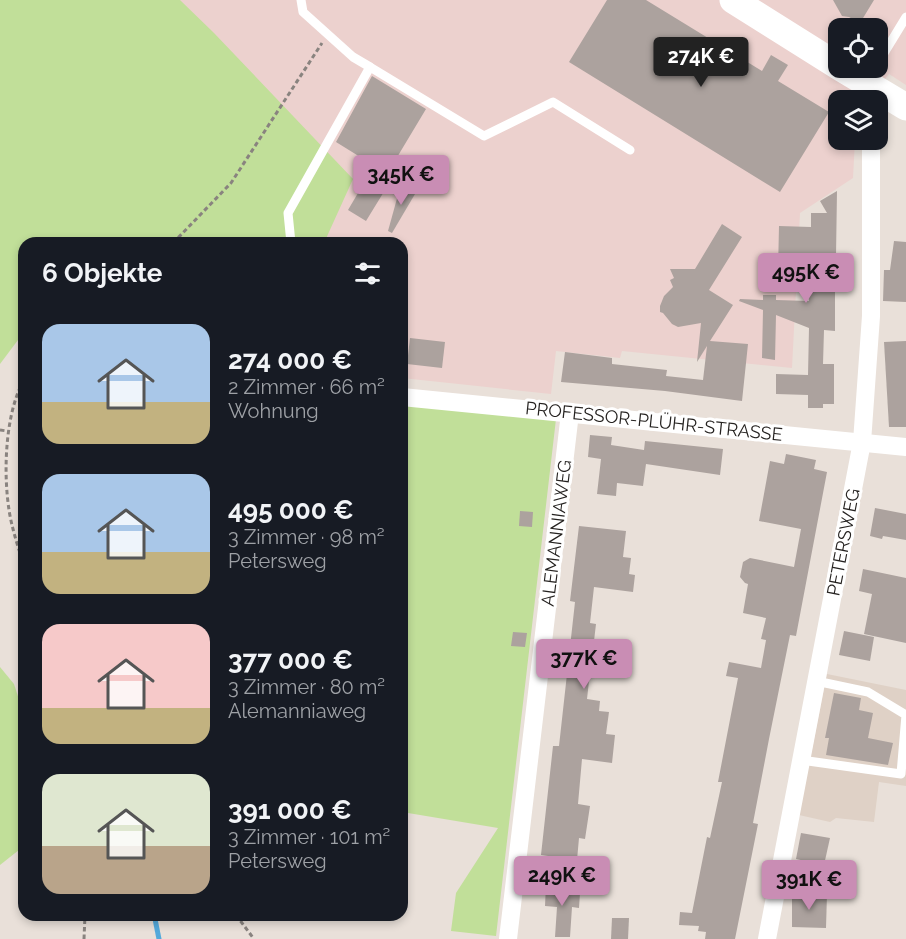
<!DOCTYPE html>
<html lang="de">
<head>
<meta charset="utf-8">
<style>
  :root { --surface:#171b24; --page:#20242c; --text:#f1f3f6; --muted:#9ea1a6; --accent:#c98db4 }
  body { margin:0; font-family:Raleway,sans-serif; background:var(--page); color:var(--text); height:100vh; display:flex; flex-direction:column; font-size:22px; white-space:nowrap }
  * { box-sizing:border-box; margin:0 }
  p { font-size:20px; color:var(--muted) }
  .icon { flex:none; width:33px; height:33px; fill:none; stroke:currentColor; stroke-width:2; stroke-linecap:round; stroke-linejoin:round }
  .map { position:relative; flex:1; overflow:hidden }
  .panel { position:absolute; left:18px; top:237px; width:390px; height:684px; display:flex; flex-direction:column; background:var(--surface); border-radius:18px; box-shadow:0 3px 9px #0003 }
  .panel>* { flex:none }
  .fabs { position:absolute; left:828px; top:18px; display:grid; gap:12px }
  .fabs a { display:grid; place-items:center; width:60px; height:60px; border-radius:12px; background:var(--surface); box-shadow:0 3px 9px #0003; font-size:30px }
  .price { position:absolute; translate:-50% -51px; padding:0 14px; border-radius:6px; background:var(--accent); color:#111; font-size:20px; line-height:39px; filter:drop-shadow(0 2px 3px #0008) }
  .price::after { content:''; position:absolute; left:50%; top:36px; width:18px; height:14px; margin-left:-9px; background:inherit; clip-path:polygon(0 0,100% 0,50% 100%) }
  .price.selected { background:#222; color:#fff }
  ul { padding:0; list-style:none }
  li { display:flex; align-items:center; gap:18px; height:150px; padding:0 24px }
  li span { display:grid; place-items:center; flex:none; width:168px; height:120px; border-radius:18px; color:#555 }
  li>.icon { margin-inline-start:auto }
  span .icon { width:72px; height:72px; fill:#fffc; stroke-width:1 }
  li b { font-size:26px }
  h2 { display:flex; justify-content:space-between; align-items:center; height:72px; padding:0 24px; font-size:26px }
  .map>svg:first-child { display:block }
  .built { fill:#dfd1c6 }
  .industrial { fill:#ecd1ce; fill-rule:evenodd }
  .green { fill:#c1df99 }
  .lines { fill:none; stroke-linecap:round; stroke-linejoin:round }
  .stream { stroke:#53a9db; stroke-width:5 }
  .building { fill:#aca29e }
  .path { stroke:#89837f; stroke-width:3; stroke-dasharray:4.5 3; stroke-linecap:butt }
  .lane { stroke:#fff; stroke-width:9 }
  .street { stroke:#fff; stroke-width:18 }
  .secondary { stroke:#fff; stroke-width:27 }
  .labels { text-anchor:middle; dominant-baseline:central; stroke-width:6; stroke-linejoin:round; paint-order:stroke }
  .street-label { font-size:18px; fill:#252220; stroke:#fff }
</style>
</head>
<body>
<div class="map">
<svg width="906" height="939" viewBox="0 0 906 939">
  <rect width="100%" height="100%" fill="#e9e0d9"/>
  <path class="built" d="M827 674 906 690V786L879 782 874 822 836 818 830 822 799 815Z"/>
  <path class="industrial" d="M180 0H906V85L889 74 868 100H838V140H855L853 178 800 213 792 368 622 351 620 358 556 351 551 394 402 378V243H247ZM838 28H878V68H838Z"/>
  <g class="green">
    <path d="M0 0H180L214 33 353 179 324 243H24V332L0 364Z"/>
    <path d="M402 403 556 419 496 936 451 931 456 893 498 828 402 812Z"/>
    <path d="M0 667 14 684 24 715V846L0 865Z"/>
  </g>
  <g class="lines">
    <path class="stream" d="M155 919 159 939"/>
  </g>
  <g class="building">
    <path d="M607 0H646L762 71 771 55 788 65 778 81 829 112 780 192 569 62Z"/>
    <path d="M833 0H874L860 23 849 17 842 16Z"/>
    <path d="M372 76 426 109 387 174 393 177 366 221 348 210 368 176 359 171 365 160 336 142Z"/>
    <path d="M401 184 415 194 392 233 388 231Z"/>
    <path d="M837 191 836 257H826L824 290 835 291V331L824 330 823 364H834V404H823V408H808V395L776 394V374L808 375 809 328 776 315 775 360 762 358 763 310 739 301 740 299 763 300V295H776V300L809 301 810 271H778L779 226 811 227V213H827L820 201Z"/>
    <path d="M722 224 742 237 709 290 733 305 710 341 748 344 742 401 665 391 561 382 565 352 612 358V364L667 370 666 376 703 380 707 346 697 362 701 323 678 327 672 324 663 313 660 312V306L664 296 673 287 670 280 674 278 670 269H695Z"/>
    <path d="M894 241 906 242V302L883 301 884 270H890Z"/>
    <path d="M410 338 445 342 442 368 407 364Z"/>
    <path d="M906 341V427H889L884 342Z"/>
    <path d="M590 435 612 437 611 445 644 450 645 441 723 449 720 475 646 464 643 486 617 483 616 496 597 494 601 459 588 457Z"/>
    <path d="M786 454 816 460 814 469 827 472 796 636 790 635 769 739 753 823 758 824 735 939H705L706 932 698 931 699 926 679 925 680 912 692 913 707 837 710 838 722 782H718L738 678 726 676 729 662 761 668 766 640 761 639 766 618 743 613 748 584 745 583 740 577 743 562 750 558 794 567 801 529 759 521 770 461 784 464Z"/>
    <path d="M875 508 906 514V540L883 536 882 539 870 536Z"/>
    <path d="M520 511 533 512 532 527 519 526Z"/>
    <path d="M579 526 626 531 623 557 631 558 629 574 635 575 633 592 594 587 590 623 596 624 594 641 618 644 614 675 590 672 587 699 600 701 599 711 609 712 606 734 615 735 612 763 582 759 578 804 590 806 585 839 579 838 577 860 541 855 553 746H559L575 602 570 601Z"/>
    <path d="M863 569 906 578V643L864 634 872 594 859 591Z"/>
    <path d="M844 631 874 637 870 661 839 655Z"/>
    <path d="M513 632 527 633 525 647 511 646Z"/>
    <path d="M834 693 861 698 859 710 873 713 868 738 893 743 888 765 826 755 829 738H825Z"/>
    <path d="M801 833 830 838 824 865 796 859Z"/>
    <path d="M546 884 569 885 568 893H580L579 908 572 907 570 937H555L557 907 545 906Z"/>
    <path d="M830 884 850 885 849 898 830 897Z"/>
    <path d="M802 894H827L826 928 792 927V895Z"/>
    <path d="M612 918H629L628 939H611Z"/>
  </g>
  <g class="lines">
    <g class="path">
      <path d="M173 243 231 183 322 43"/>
      <path d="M24 380C3 416 2 489 13 529 16 541 20 553 24 565"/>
      <path d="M0 430 7 431"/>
      <path d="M236 915 254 939"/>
      <path d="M84 939 85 915"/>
    </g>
    <g class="lane">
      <path d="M878 63 906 17"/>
      <path d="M370 67 484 136 553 102 630 150"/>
      <path d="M291 243 288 213 370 67 353 57 303 12 301 0"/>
      <path d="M801 760 901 774 906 715 868 692 816 681"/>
    </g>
    <g class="street">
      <path d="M402 397 906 447"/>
      <path d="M508 939 570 413"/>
      <path d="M767 939 862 442 871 316V140"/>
    </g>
    <g class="secondary">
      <path d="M733 0 838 66"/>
      <path d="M841 68 906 107"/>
    </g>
  </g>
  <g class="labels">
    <g class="street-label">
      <text transform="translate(654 421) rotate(6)">PROFESSOR-PLÜHR-STRASSE</text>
      <text transform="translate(556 533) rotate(-83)">ALEMANNIAWEG</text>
      <text transform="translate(843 542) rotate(-79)">PETERSWEG</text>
    </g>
  </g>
</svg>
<div class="fabs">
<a><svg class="icon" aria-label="locate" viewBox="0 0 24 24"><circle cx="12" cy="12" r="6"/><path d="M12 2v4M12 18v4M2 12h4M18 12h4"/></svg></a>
<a><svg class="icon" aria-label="layers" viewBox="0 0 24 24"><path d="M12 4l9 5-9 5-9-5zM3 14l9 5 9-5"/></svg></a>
</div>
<b class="price selected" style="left:701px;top:88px">274K €</b>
<b class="price" style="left:401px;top:206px">345K €</b>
<b class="price" style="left:806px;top:304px">495K €</b>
<b class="price" style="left:584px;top:690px">377K €</b>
<b class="price" style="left:562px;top:907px">249K €</b>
<b class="price" style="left:809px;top:911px">391K €</b>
<section class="panel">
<h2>6 Objekte<svg class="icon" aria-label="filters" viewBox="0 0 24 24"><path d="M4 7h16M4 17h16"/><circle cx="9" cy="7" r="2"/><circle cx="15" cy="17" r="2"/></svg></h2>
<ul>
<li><span style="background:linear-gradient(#a9c7e8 65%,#c2b280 0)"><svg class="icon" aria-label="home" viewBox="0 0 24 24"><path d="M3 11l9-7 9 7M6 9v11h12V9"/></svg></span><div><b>274 000 €</b><p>2 Zimmer · 66 m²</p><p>Wohnung</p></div></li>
<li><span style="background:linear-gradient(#a9c7e8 65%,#c2b280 0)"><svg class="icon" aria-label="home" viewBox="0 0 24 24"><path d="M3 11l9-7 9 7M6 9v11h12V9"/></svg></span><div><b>495 000 €</b><p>3 Zimmer · 98 m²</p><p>Petersweg</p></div></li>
<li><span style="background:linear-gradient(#f6c9c9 70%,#c2b280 0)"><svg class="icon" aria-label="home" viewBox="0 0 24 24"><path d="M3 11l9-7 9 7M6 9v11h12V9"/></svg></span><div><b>377 000 €</b><p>3 Zimmer · 80 m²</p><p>Alemanniaweg</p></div></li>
<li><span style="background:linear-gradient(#dfe7d0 60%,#b9a48a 0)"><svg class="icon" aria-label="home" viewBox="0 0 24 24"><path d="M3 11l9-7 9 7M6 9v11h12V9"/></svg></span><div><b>391 000 €</b><p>3 Zimmer · 101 m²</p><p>Petersweg</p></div></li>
</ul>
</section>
</div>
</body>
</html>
